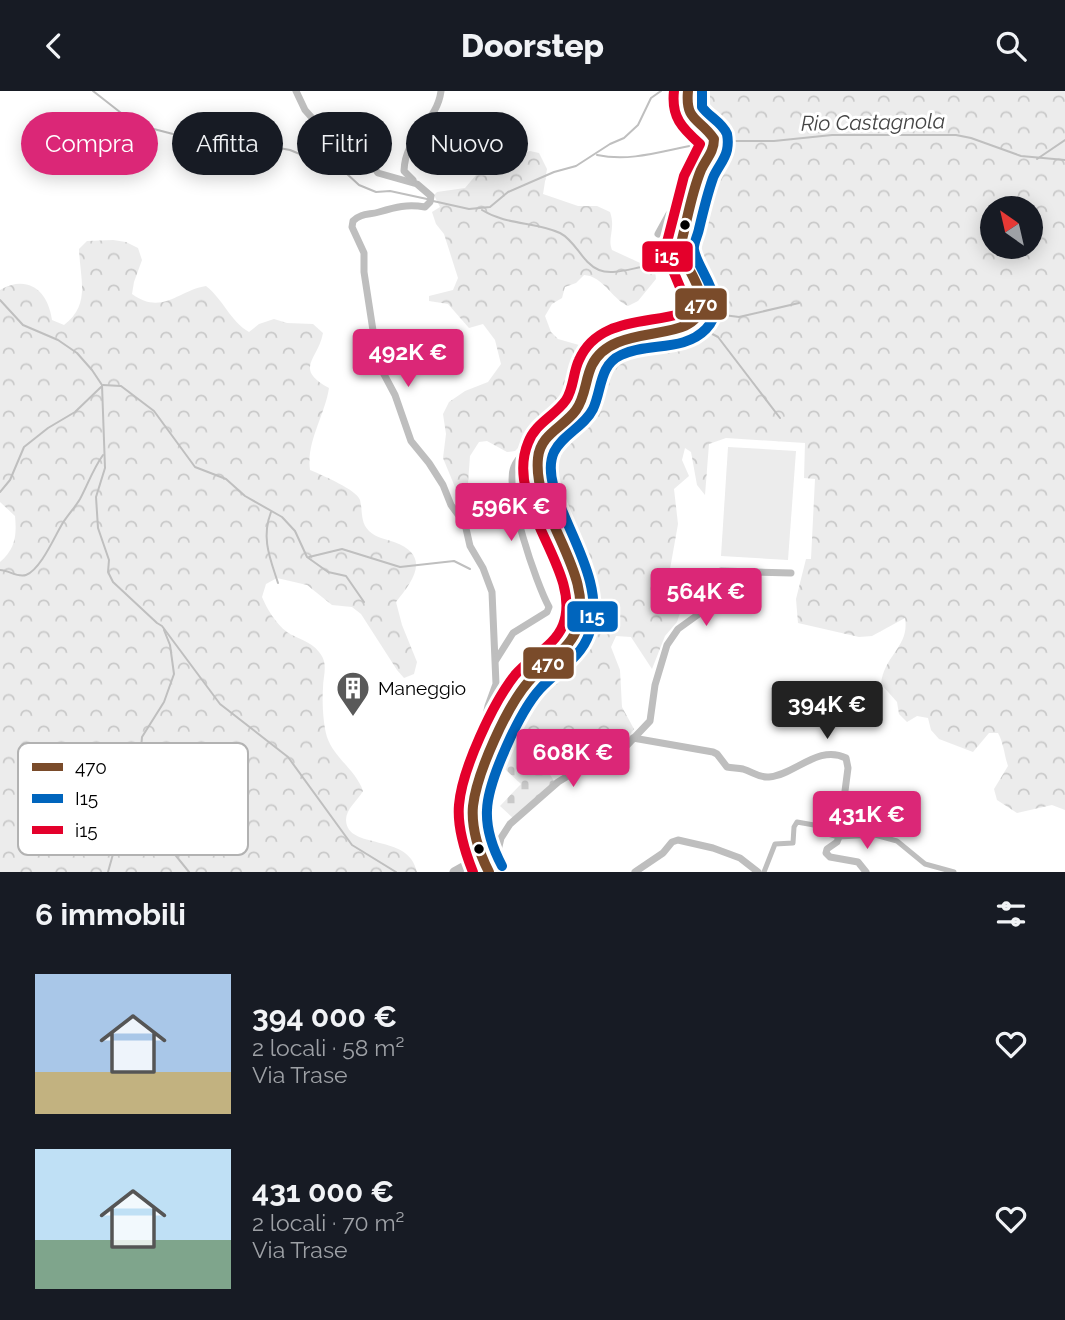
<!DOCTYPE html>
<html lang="it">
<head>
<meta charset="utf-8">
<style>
  :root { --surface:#171b24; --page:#242831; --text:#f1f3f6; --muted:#9ea1a6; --accent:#db2777 }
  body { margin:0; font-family:Raleway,sans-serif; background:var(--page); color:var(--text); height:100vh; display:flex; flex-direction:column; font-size:26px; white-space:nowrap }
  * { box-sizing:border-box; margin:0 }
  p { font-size:23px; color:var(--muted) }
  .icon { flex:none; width:38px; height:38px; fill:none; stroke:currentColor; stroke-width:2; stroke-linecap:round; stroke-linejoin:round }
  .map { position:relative; height:781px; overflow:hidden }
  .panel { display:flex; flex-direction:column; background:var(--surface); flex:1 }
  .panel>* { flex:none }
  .guide { position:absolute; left:21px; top:21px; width:700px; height:63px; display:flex; gap:14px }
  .needle { width:46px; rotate:326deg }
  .controls { position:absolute; left:980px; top:105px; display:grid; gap:14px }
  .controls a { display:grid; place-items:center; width:63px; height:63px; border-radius:50%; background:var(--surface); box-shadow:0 4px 18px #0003; font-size:35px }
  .price { position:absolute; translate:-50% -60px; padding:0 16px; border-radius:7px; background:var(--accent); color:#fff; font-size:23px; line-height:46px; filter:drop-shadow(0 2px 4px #0008) }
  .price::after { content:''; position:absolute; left:50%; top:42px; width:21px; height:16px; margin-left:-10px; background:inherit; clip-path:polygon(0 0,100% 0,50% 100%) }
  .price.current { background:#222; color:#fff }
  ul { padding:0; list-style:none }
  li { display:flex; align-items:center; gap:21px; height:175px; padding:0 35px }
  li span { display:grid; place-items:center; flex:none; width:196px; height:140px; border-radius:0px; color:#555 }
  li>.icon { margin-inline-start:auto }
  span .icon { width:84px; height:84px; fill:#fffc; stroke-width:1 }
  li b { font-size:30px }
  h2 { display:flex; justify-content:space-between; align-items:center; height:84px; padding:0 35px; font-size:30px }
  .pill { padding:0 24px; border-radius:32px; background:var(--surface); box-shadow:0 4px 18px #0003; font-size:24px; line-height:63px }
  .pill.current { background:var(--accent); color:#fff }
  header { display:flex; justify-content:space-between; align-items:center; height:91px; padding:0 35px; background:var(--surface); font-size:32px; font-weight:800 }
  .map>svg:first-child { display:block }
  .forest { fill:url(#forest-crowns); fill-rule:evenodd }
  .cemetery { fill:url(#cemetery-stones) }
  .pitch { fill:#ececec }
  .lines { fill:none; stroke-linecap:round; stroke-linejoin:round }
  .stream { stroke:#bfbfbf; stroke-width:2 }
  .pedestrian { stroke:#bebebe; stroke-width:5 }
  .minor { stroke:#bebebe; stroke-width:7 }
  .tertiary { stroke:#bebebe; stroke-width:9 }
  .bus-1-casing { stroke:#fff; stroke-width:16 }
  .bus-2-casing { stroke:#fff; stroke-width:16 }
  .bus-3-casing { stroke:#fff; stroke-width:16 }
  .bus-1 { stroke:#7a4b2a; stroke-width:10 }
  .bus-2 { stroke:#0065bd; stroke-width:10 }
  .bus-3 { stroke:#e4002b; stroke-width:10 }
  .bus-dot { fill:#000; stroke:#fff; stroke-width:2.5 }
  .labels { text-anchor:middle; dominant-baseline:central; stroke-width:6; stroke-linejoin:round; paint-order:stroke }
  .poi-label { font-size:19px; fill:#000; stroke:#fff; text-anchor:start }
  .water-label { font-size:21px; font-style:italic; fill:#444; stroke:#fff }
  .key { fill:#fff; stroke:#b2b2b2; stroke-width:2 }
  .key-label { font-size:19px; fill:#000 }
  .line-badge { stroke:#fff; stroke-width:2.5 }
  .badge-label { font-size:19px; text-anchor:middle; font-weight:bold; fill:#fff }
</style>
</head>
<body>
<header><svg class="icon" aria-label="back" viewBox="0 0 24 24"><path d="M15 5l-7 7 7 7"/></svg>Doorstep<svg class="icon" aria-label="search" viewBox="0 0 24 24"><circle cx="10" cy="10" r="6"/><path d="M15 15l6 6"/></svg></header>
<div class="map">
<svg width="1065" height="781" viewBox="0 0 1065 781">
  <defs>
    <pattern id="forest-crowns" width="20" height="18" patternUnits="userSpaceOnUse" patternTransform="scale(1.75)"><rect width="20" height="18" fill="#ececec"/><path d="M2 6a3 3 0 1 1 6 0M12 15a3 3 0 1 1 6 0" fill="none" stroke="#c9c9c9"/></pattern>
    <pattern id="cemetery-stones" width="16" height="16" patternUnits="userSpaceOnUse" patternTransform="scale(1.75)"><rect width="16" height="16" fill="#ececec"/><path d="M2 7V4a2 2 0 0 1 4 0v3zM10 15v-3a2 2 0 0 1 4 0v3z" fill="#c9c9c9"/></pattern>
  </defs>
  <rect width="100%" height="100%" fill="#fff"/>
  <g class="forest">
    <path d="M706 0H1065V719L1052 714 1017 722 997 709 994 698 1008 675C1004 663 1004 653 998 642H989L973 661 939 648 931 639 928 627 917 625 907 631 899 623 897 611 881 593C884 564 910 555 905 527L872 545 859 546 798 532 796 508 806 468H811L815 388 804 387 805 352 726 347 709 353 705 404 697 394 691 361 685 357 682 369 689 385 674 398 678 433 667 495 681 519 677 531 665 545 652 578 631 546 616 545 611 556 620 579 622 616 634 638C626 649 618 659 606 666 594 673 559 670 544 668L525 638H514L512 634C519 618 524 600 537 587 550 573 569 561 579 545 599 512 555 420 542 385 544 332 568 349 587 312 595 296 593 271 610 260 635 243 681 260 700 233 719 207 689 176 691 147 691 139 692 129 694 121 703 97 724 74 722 47 721 35 710 24 703 15ZM992 117H1031V156H992Z"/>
    <path d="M530 60 539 62 547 78 543 103 578 115H597L610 121C616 138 607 147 612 159L651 177 655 180 656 188 638 210 628 215C612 208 603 185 584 184L576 192 565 196 562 207 552 213 545 225 551 241 558 248 593 258 584 294 577 309 552 335 535 348 524 351 515 360 507 361 487 350 479 351 470 365 468 392 460 402 457 401 443 367 446 343 443 323 449 311 465 300 488 291 501 273 495 249 483 233 469 237 448 213 429 210V205L453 199 458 187 444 143 436 133 432 121 440 116 434 104 437 101 465 97 476 84C499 85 498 83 511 65Z"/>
    <path d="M113 149 126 151 138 157 142 169 134 191 132 203C162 225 179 199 206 195 223 208 230 230 249 241L259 233 274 228 287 232 313 233 323 242C318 269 293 277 329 297 325 324 306 351 310 379 322 384 357 399 360 409 363 421 360 431 369 440 376 447 386 448 394 451 432 465 413 490 396 511L402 534 417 571 414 583 404 587 397 579 361 523 352 516 332 514 307 494 277 487 266 493 262 506C267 518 276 533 287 541 297 548 311 550 319 561 329 573 323 584 323 597 322 611 323 632 327 646 334 667 356 679 363 700 358 709 346 718 346 729 347 760 409 741 417 781H0V471C15 458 17 445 15 425L0 411V199C28 183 48 200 52 229L64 234C91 214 80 188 79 158L87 150Z"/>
  </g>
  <path class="cemetery" d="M524 642 554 690 514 728 500 715 521 693 493 667Z"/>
  <path class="pitch" d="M728 356 796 360 788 469 721 465Z"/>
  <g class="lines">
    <g class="stream">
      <path d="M93 0 125 25 146 36 173 43 204 63H241L263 54 290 59 346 82 359 94 376 101 390 100 427 108"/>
      <path d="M720 50H774L832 44H956L971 47 1021 65 1065 69"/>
      <path d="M597 64C631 71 662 60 695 54"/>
      <path d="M1037 68 1065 49"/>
      <path d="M433 110 469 118 490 116 508 101 554 81 576 75 610 53 624 47 638 34 651 7 661 0"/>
      <path d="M482 119C508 135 534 130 560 142 576 150 582 172 599 179 611 184 630 178 642 176"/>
      <path d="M0 209 23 234 58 249 77 262 92 279 102 294 105 377 96 406 98 437 109 469 108 481 113 491 157 532 162 535 220 613 288 666 352 754 396 781"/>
      <path d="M708 222 739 226 799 212"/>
      <path d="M701 237 718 246 780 327"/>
      <path d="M103 294 121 295 154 320 195 376 226 388 245 405 282 426 295 440 307 466 328 481 346 485 364 511"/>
      <path d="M0 401 10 389 24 356 48 337 75 321 101 296"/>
      <path d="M271 421C261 447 270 467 278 492"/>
      <path d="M309 466 342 458 400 476 454 470 470 478"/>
      <path d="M0 479C9 479 17 487 26 484 40 479 54 447 61 435 66 426 74 418 80 408 88 393 93 378 103 364"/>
      <path d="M139 719 189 781"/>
      <path d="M108 781 115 756 138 718 142 698 139 681 142 646 164 611 174 583 170 554 164 539"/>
    </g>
    <path class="pedestrian" d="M764 781 775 753 793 752 794 736 797 731 814 734 820 741 839 746 875 744 897 750 925 773 954 781"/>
    <g class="minor">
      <path d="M296 0 305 19 313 28 356 51 378 82 417 93 431 105 430 111 425 116C407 113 396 116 379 121 369 124 361 122 353 130L352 136 364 162V181L378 272 395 304 411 350 429 372 443 394 451 414 465 433 470 455 483 477 492 501 496 593 488 615 476 669 468 712 471 720"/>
      <path d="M413 89 404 80C405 44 437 32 441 0"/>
      <path d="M658 143 669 123 696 97"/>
      <path d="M496 569 513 542 547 521 549 516C536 492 504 399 514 376 519 363 535 354 545 346"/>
      <path d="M633 647 713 661 717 663 727 676C732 677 738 677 743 678 753 681 759 687 769 686 795 684 818 653 846 667L848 677 839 746 837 751 827 758 826 762 830 766 858 771 866 781"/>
      <path d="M496 781 497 764 501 747 510 733 558 691 571 683 614 668 650 630 655 594 667 554 678 538 703 520 713 499 716 486 721 480 791 482"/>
      <path d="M635 781 663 762 672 751 678 749 713 757 740 767 758 781"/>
    </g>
    <g class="tertiary">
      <path d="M454 781 481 766"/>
      <path d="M489 781C480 765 471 733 473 714 477 685 508 616 526 593 541 574 566 561 576 539 599 489 529 420 538 366 542 341 563 336 577 318 586 305 586 287 592 273 612 225 699 258 701 215 701 201 686 175 680 161V156C687 131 691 104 701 80 704 72 712 64 714 55 718 35 679 37 688 0"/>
    </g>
    <defs>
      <path id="bus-1" d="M489 781C479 762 471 737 473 715 477 681 507 615 529 590 543 573 567 561 576 540 598 484 532 425 538 367 540 343 564 336 576 319 586 305 585 288 592 274 614 229 696 255 701 215 703 198 687 176 680 161V156C687 131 691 103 701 79 706 68 714 61 714 48 700 27 685 31 688 0"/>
      <path id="bus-2" d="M502 775C493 758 486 738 487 719 488 689 520 620 540 598 556 580 581 567 589 543 613 480 534 404 554 361 563 343 584 336 593 318 602 299 599 274 621 264 648 251 684 261 706 238 731 212 698 181 694 159 693 153 698 144 699 138 703 121 707 104 713 87 717 77 725 69 727 59 728 54 728 48 727 43 722 31 709 26 702 16V1"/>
      <path id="bus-3" d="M473 781C465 761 457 737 459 714 462 678 493 612 515 584 529 567 555 555 563 534 584 480 503 413 528 352 535 332 555 325 566 309 574 297 573 281 579 269 597 228 643 233 680 223L685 219 687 213 667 165 666 155 684 85 700 53C682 37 671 26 674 0"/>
    </defs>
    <use href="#bus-1" class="bus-1-casing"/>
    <use href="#bus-2" class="bus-2-casing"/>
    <use href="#bus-3" class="bus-3-casing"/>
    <use href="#bus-1" class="bus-1"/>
    <use href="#bus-2" class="bus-2"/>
    <use href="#bus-3" class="bus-3"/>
  </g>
  <defs>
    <symbol id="building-pin" viewBox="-11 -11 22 30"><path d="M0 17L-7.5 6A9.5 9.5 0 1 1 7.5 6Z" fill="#595959" stroke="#fff"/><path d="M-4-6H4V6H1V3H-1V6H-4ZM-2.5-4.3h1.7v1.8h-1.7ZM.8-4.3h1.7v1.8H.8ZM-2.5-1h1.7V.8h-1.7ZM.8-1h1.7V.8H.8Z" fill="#fff"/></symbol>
  </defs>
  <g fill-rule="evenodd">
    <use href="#building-pin" x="334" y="578" width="38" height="52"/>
  </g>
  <g class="bus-dot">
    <circle cx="685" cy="134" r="6"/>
    <circle cx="479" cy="758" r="6"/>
  </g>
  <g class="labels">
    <g class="poi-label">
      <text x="378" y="597">Maneggio</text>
    </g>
    <g class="water-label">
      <text transform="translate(873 31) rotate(-1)">Rio Castagnola</text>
    </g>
  </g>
  <rect x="18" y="652" width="230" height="112" rx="10" class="key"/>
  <rect x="32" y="672" width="31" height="8" fill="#7a4b2a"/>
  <rect x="32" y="703" width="31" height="9" fill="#0065bd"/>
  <rect x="32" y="735" width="31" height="8" fill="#e4002b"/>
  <g class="key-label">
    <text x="75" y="683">470</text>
    <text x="75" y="714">I15</text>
    <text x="75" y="746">i15</text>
  </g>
  <g class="line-badge">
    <rect x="641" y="149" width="53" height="33" rx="7" fill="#e4002b"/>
    <rect x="674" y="196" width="54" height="34" rx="7" fill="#7a4b2a"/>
    <rect x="566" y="509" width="53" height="33" rx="7" fill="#0065bd"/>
    <rect x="522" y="555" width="53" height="34" rx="7" fill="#7a4b2a"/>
  </g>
  <g class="badge-label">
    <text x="667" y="172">i15</text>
    <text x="701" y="220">470</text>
    <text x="592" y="532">I15</text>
    <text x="548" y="579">470</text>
  </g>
</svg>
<div class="controls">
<a><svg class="needle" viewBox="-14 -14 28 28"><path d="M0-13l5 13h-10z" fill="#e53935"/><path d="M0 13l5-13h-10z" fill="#9ea1a6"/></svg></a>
</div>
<b class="price" style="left:408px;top:298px">492K €</b>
<b class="price" style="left:511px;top:452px">596K €</b>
<b class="price" style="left:706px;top:537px">564K €</b>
<b class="price current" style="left:827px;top:650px">394K €</b>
<b class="price" style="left:573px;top:698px">608K €</b>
<b class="price" style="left:867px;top:760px">431K €</b>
<div class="guide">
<a class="pill current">Compra</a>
<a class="pill">Affitta</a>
<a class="pill">Filtri</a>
<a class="pill">Nuovo</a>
</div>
</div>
<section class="panel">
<h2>6 immobili<svg class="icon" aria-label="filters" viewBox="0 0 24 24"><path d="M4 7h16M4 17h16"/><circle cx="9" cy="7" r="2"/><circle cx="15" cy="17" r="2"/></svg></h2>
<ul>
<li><span style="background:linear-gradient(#a9c7e8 70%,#c2b280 0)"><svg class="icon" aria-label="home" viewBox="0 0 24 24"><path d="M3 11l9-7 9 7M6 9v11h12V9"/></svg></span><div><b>394 000 €</b><p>2 locali · 58 m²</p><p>Via Trase</p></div><svg class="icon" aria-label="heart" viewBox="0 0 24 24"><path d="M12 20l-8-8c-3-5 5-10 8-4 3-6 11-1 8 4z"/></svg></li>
<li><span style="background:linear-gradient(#bfe0f5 65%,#7fa58c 0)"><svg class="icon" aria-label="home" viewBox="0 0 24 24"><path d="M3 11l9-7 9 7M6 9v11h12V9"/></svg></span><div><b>431 000 €</b><p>2 locali · 70 m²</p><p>Via Trase</p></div><svg class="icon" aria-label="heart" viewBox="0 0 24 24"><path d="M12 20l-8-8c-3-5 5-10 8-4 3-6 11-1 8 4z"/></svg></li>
</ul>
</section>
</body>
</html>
